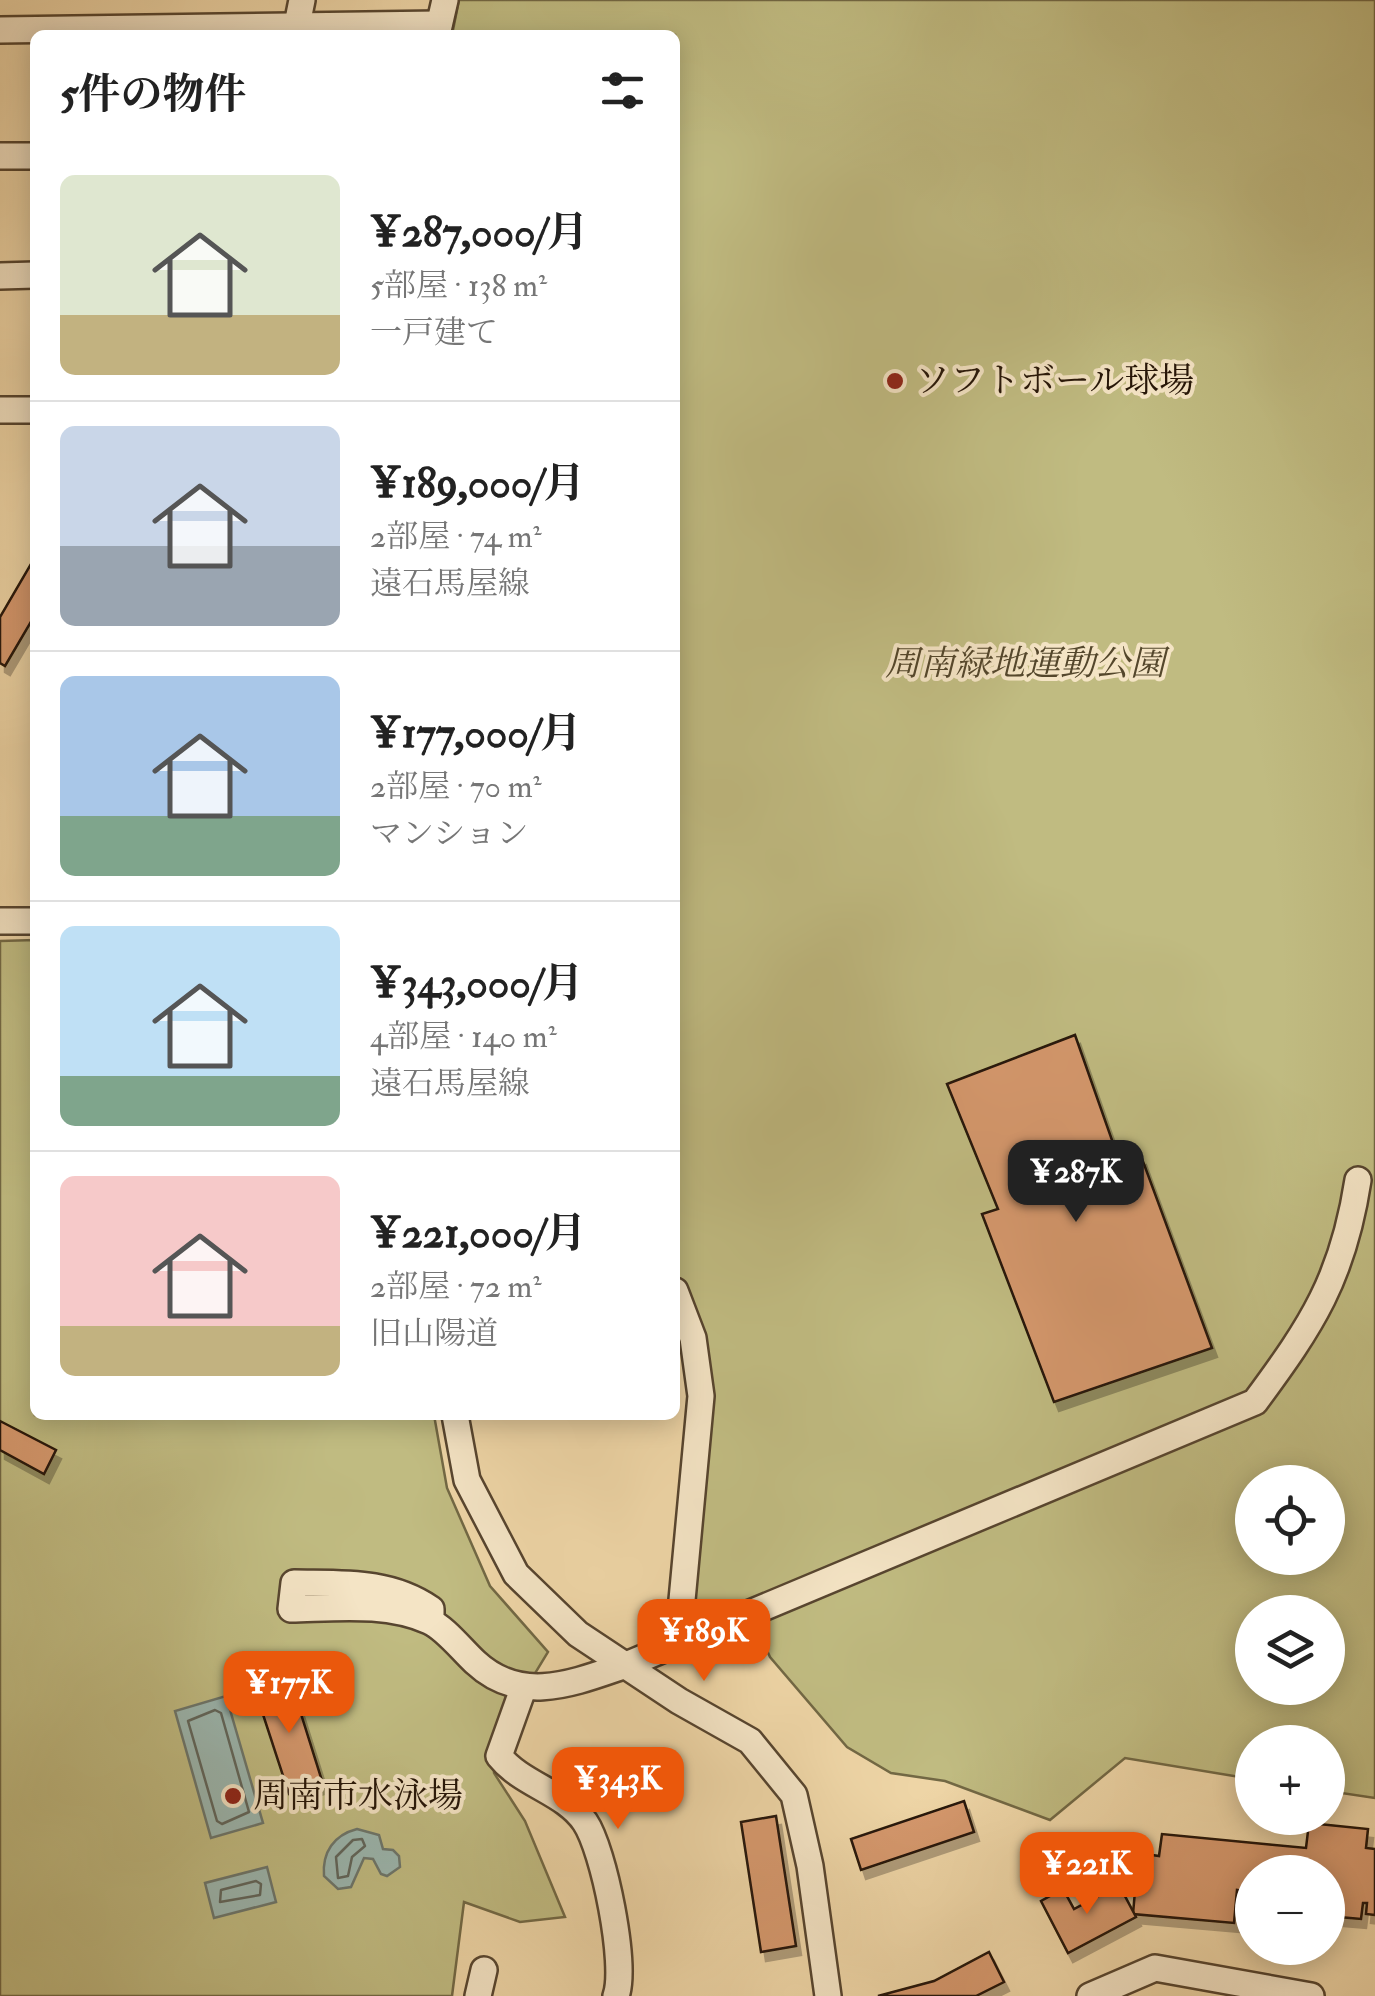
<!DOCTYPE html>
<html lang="ja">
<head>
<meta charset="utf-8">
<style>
  :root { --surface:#fff; --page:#f2f2f2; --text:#222; --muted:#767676; --line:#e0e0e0; --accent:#ea580c }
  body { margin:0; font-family:"IM FELL Double Pica","Noto Serif JP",serif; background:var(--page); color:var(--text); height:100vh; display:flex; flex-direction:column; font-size:38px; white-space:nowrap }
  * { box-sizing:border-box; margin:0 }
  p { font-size:32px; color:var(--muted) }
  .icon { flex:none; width:55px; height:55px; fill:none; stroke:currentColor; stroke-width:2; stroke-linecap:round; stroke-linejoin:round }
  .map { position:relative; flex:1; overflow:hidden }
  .panel { position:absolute; left:30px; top:30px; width:650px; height:1390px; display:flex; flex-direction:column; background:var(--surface); border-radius:15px; box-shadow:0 5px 25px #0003 }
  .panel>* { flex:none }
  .controls { position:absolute; left:1235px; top:1465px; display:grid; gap:20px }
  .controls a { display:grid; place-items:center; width:110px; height:110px; border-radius:50%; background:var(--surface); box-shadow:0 5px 25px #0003; font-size:50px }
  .price { position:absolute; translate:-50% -85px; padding:0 22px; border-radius:20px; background:var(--accent); color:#fff; font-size:32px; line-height:65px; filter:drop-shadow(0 2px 5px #0008) }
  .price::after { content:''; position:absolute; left:50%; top:60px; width:30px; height:22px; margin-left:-15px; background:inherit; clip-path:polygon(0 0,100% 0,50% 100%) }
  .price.selected { background:#222; color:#fff }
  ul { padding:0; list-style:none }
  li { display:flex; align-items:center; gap:30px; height:250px; padding:0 30px }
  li+li { border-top:2px solid var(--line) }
  li span { display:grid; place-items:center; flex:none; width:280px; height:200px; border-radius:15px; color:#555 }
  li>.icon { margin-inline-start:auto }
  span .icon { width:120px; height:120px; fill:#fffc; stroke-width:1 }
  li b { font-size:42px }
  h2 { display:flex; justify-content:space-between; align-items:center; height:120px; padding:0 30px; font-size:42px }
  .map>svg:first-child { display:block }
  .green { fill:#c0bb81; stroke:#726844; stroke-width:2.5; fill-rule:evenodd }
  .water { fill:#9bb7b0; stroke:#6c766c; stroke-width:2.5 }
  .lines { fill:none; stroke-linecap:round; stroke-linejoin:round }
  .shore { stroke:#60665c; stroke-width:2.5 }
  .building { fill:#d5986d; stroke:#251507; stroke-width:2.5; filter:url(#shadow) }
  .minor-casing { stroke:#57452f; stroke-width:30 }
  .minor { stroke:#f4e4c5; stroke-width:25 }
  .poi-dot { fill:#8f2418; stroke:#f4e4c5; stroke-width:4 }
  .labels { text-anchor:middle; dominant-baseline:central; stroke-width:8; stroke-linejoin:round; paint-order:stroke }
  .poi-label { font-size:35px; fill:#251507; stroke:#f4e4c5; text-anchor:start }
  .park-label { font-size:35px; font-style:italic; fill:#54472c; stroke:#f4e4c5 }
</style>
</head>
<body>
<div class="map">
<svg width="1375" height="1996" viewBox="0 0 1375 1996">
  <defs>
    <filter id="shadow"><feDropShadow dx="5" dy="9" stdDeviation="0" flood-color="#0004"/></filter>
  </defs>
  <rect width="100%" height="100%" fill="#eed5a6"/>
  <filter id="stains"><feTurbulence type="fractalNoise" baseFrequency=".002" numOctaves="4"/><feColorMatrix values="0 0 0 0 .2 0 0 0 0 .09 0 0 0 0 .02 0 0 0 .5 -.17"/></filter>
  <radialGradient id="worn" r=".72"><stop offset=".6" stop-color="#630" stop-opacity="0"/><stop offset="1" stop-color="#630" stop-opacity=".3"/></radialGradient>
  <g class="green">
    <path d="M459 0H1375V1798L1328 1791V1742H1252V1779L1125 1758 1050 1820 945 1781 891 1773 847 1747 770 1657 749 1611 679 1643 701 1401 675 1292V35H452ZM1252 1482H1328V1558H1252ZM1252 1612H1328V1688H1252Z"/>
    <path d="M35 940V1415H434L447 1488 490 1586 548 1652 494 1741V1773L525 1821 565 1917 520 1922 464 1902 452 1996H0V941Z"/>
  </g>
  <g class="water">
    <path d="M226 1696 263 1823 211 1838 175 1711Z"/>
    <path d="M357 1829 379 1835 383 1849 393 1850 399 1856 400 1867 387 1876 381 1874 373 1859 364 1858 351 1887 338 1889 324 1876C322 1852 334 1835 357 1829Z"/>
    <path d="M267 1867 276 1902 214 1918 205 1883Z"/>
  </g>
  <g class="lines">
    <g class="shore">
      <path d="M215 1710 221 1713 249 1812 222 1824 217 1821 188 1721Z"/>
      <path d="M353 1840 362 1839 365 1846 352 1857 348 1876 338 1878 336 1857Z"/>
      <path d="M256 1881 261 1884 260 1895 220 1902 221 1890Z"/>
    </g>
  </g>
  <g class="building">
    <path d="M35 557V615L5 666 0 663V617Z"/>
    <path d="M1075 1035 1120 1163 1141 1156 1212 1348 1054 1402 982 1214 998 1209 947 1084Z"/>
    <path d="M0 1421 56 1450 44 1474 0 1450Z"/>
    <path d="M290 1679 323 1784 289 1794 255 1690Z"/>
    <path d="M964 1801 974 1832 861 1870 851 1839Z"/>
    <path d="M776 1816 796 1946 761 1952 741 1822Z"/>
    <path d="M1309 1823 1368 1829 1366 1848 1375 1849V1915L1366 1914 1367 1903H1363L1361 1919 1328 1916V1872H1252V1892L1237 1890 1234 1923 1133 1914 1137 1868 1151 1869 1152 1855 1159 1856 1162 1834 1306 1848Z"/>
    <path d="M1119 1885 1136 1917 1068 1953 1041 1901 1063 1889 1074 1909Z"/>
    <path d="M989 1952 1004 1982 976 1996H878L934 1981Z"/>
  </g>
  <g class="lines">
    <defs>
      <g id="minor">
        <path d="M0 30 439 24"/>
        <path d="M295 35 302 0"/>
        <path d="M437 35 445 0"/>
        <path d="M0 156H35"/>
        <path d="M0 276 35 275"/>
        <path d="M0 410H35"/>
        <path d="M0 921H35"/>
        <path d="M675 1291 693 1338 701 1396 678 1643"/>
        <path d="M455 1415 467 1480 516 1574 578 1634 679 1701 750 1741 794 1795 810 1866 828 1996"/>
        <path d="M431 1622V1609C389 1580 343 1584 294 1583L291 1609C337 1608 386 1602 429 1621 445 1628 461 1649 475 1662 521 1705 573 1683 626 1665L1255 1402C1312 1325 1343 1278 1358 1180"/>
        <path d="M523 1689 499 1756C522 1785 565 1792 585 1822 604 1850 627 1965 616 1996"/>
        <path d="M478 1996 484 1970"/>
        <path d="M1090 1996 1155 1968 1311 1996"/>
      </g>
    </defs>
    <use href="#minor" class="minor-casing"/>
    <use href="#minor" class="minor"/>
  </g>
  <g class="poi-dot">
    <circle cx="895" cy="381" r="10"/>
    <circle cx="233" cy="1796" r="10"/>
  </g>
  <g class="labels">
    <g class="poi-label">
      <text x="915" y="381">ソフトボール球場</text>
      <text x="253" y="1796">周南市水泳場</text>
    </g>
    <g class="park-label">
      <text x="1025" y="664">周南緑地運動公園</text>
    </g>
  </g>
  <rect width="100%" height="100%" filter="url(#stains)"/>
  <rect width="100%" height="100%" fill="url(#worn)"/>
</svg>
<div class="controls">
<a><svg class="icon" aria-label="locate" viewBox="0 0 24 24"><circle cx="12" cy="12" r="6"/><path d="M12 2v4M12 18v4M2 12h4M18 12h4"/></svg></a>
<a><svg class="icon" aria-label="layers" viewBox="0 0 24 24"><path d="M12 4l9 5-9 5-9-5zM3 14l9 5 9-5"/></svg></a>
<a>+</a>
<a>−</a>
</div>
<b class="price selected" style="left:1076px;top:1225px">¥287K</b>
<b class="price" style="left:704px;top:1684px">¥189K</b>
<b class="price" style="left:289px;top:1736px">¥177K</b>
<b class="price" style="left:618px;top:1832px">¥343K</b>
<b class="price" style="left:1087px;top:1917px">¥221K</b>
<section class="panel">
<h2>5件の物件<svg class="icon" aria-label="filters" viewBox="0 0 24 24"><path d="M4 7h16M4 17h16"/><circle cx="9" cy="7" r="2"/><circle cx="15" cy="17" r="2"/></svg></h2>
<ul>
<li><span style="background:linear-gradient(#dfe7d0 70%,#c2b280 0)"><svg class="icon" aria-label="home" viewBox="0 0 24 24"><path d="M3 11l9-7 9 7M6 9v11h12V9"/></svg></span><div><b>¥287,000/月</b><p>5部屋 · 138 m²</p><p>一戸建て</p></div></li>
<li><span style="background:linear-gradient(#c9d6e8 60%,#9aa5b1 0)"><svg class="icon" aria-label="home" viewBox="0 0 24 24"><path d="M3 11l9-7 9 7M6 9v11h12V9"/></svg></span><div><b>¥189,000/月</b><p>2部屋 · 74 m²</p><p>遠石馬屋線</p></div></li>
<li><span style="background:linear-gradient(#a9c7e8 70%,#7fa58c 0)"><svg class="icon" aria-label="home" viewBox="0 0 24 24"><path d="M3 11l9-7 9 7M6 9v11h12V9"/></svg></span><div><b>¥177,000/月</b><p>2部屋 · 70 m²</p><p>マンション</p></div></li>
<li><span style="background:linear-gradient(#bfe0f5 75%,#7fa58c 0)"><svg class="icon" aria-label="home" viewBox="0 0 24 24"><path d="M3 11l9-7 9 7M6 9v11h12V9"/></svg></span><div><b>¥343,000/月</b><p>4部屋 · 140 m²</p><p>遠石馬屋線</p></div></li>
<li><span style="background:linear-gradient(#f6c9c9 75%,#c2b280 0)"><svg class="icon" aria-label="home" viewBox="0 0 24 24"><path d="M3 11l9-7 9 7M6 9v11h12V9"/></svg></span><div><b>¥221,000/月</b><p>2部屋 · 72 m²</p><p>旧山陽道</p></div></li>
</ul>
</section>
</div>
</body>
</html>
